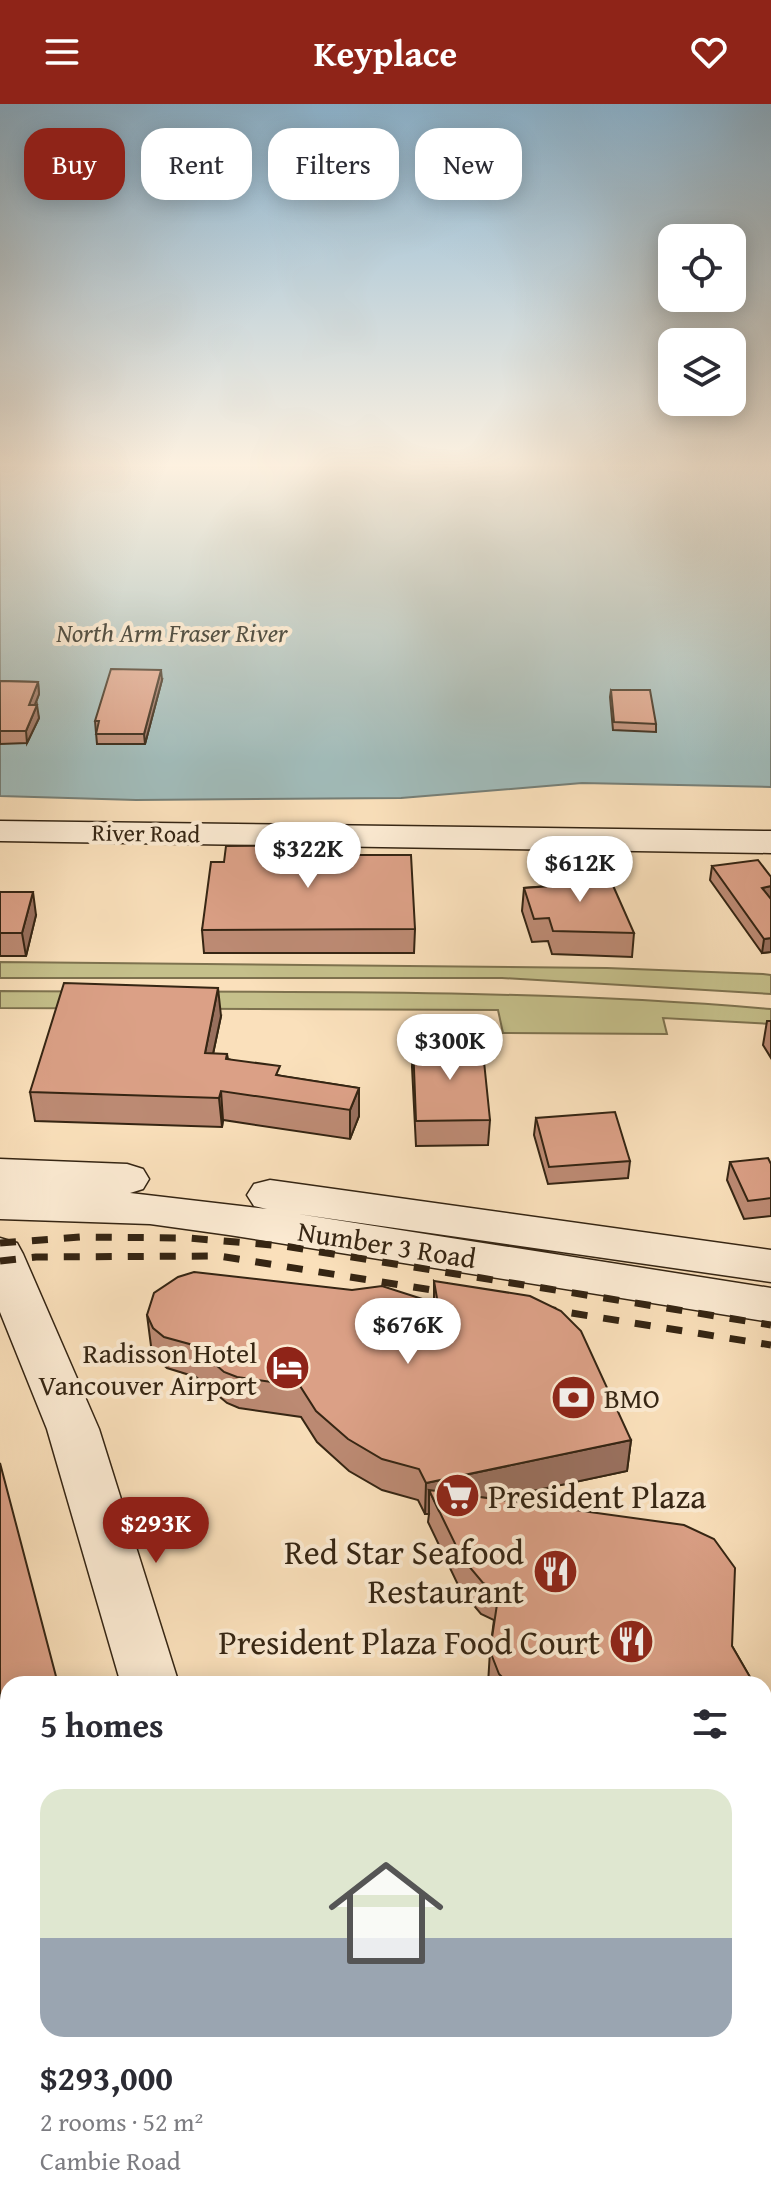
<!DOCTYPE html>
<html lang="en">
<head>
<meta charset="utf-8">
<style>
  :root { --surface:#fff; --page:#f7f7f7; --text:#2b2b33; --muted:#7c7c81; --line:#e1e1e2; --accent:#8f2418 }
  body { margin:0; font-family:"Gentium Book Plus",serif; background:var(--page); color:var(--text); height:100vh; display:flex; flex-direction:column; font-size:30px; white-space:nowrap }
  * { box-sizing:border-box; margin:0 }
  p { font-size:26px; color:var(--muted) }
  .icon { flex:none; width:44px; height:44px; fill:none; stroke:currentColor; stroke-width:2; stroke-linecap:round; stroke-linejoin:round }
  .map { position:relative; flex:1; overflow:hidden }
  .panel { position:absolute; left:0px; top:1572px; width:772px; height:536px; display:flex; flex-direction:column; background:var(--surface); border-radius:24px 24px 0 0; box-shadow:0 4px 20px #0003 }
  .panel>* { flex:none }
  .banner { position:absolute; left:24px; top:24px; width:724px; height:72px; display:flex; gap:16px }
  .fabs { position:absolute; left:658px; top:120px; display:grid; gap:16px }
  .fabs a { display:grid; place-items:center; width:88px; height:88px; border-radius:16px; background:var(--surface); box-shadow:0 4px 20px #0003; font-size:40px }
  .price { position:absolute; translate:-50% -68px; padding:0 18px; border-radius:28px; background:#fff; color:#222; font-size:26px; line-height:52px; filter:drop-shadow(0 2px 4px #0008) }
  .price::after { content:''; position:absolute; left:50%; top:48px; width:24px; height:18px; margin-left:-12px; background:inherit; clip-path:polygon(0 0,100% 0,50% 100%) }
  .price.selected { background:var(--accent); color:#fff }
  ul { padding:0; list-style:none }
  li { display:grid; align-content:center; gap:16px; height:424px; padding:0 40px }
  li+li { border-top:2px solid var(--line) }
  li span { display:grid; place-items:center; height:248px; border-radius:24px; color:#555 }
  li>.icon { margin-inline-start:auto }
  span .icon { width:144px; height:144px; fill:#fffc; stroke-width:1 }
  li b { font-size:34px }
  h2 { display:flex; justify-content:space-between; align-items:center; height:96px; padding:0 40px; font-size:34px }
  .pill { padding:0 28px; border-radius:24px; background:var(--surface); box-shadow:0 4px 20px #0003; font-size:28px; line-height:72px }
  .pill.selected { background:var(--accent); color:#fff }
  header { display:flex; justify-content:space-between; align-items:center; height:104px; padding:0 40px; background:var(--accent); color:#fff; font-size:36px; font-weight:600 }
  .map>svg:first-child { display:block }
  .green { fill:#c5c08b; stroke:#7d724f; stroke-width:2 }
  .water { fill:#a1bbb9; stroke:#767f77; stroke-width:2 }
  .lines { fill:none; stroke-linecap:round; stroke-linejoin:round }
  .secondary-casing { stroke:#352513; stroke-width:3 }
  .secondary { fill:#fcebd3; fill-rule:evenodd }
  .rail { stroke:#352513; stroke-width:7; stroke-dasharray:16 16; stroke-linecap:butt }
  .wall { fill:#bc8a73; stroke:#352513; stroke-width:2 }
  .shaded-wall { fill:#99705e; stroke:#352513; stroke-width:2 }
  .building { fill:#dba086; stroke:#352513; stroke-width:2 }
  .labels { text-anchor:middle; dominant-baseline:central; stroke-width:8; stroke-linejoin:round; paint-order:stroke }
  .far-street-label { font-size:24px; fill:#352513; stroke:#fcebd3 }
  .far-water-label { font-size:26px; font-style:italic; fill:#555245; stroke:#fcebd3 }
  .street-label { font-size:28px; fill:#352513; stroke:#fcebd3 }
  .poi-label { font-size:28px; fill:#352513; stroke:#fcebd3; text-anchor:end }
  .near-poi-label { font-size:34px; fill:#352513; stroke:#fcebd3; text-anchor:end }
</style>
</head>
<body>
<header><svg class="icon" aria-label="menu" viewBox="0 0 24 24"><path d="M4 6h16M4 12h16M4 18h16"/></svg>Keyplace<svg class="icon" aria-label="heart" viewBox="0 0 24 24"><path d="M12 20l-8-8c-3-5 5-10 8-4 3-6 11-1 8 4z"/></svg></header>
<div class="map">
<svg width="771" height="2108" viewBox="0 0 771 2108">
  <rect width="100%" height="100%" fill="#fae0bb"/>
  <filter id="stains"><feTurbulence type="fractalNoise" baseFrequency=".0025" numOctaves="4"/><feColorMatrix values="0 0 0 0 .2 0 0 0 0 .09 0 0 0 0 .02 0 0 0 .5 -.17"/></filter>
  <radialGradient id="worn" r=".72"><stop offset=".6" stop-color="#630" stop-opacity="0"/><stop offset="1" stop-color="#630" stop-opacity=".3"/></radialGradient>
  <g class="green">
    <path d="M0 858 607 864 763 870 771 871V890L502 874H0Z"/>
    <path d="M0 887C257 889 515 883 771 905V920L663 914 667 930 503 929 498 906 0 904Z"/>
  </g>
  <path class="water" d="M0 363H771V683L582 679 401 694 136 696 0 692Z"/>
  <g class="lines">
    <defs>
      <g id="secondary">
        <path d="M0 717 771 727V749L0 737Z"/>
        <path d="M0 1055 127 1060 143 1065 149 1075 143 1085 130 1089 267 1105 254 1102 247 1091 254 1080 270 1076 771 1146V1178L298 1110 771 1184V1218L229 1131 150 1120 0 1115Z"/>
        <path d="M0 1134 17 1139 23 1150 99 1325 179 1580H121L47 1325 0 1208Z"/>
        <path d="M270 2100H344L347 2108H273Z"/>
      </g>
    </defs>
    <use href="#secondary" class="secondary-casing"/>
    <use href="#secondary" class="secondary"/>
    <g class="rail">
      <path d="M0 1139 81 1133 188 1134 284 1142 771 1221"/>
      <path d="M0 1157 36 1153 219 1152 457 1190"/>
      <path d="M540 1204 771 1241"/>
    </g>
  </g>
  <g class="wall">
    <path d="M162 576 145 640H97L95 617Z"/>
    <path d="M0 577 38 578 39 590 35 601 39 614 27 639 0 640Z"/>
    <path d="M611 586 656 620V628L613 626 610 593Z"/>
    <path d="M323 751 415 825 414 849H204L202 826 224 758Z"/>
    <path d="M712 762 771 773V848L762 849 710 776Z"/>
    <path d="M548 773 634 829 632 853 552 850 548 837 532 838 522 807 524 784 548 782Z"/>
    <path d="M0 788 36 811 26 852H0Z"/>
    <path d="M221 912 213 950H227L228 955 281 972 359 984V1012L350 1035 223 1016 222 1023 35 1017 30 988Z"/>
    <path d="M767 917H771V954L763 941Z"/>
    <path d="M413 939 490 1016 488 1041 416 1042 412 963Z"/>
    <path d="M536 1014 630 1057 628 1074 548 1080 534 1031Z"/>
    <path d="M730 1058 771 1060V1112L744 1115 727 1076Z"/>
    <path d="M434 1177 631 1336 627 1367 495 1395 732 1542 754 1580H488L490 1547 494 1516 481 1510 460 1485 428 1418 429 1410H425L418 1396 382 1386 349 1367 317 1338 301 1313 239 1304 227 1299 196 1273 167 1264 157 1255 151 1242 147 1211 434 1198Z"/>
  </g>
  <g class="shaded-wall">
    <path d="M161 566 162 576 145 640 144 630Z"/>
    <path d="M38 578 39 590 30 613 29 601Z"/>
    <path d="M37 601 39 614 27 639 26 627Z"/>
    <path d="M771 782V796L762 784Z"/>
    <path d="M33 788 36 811 26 852 22 829Z"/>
    <path d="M771 834V848L762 849 764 835Z"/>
    <path d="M218 884 221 912 207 978 205 949Z"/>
    <path d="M359 984V1012L350 1035V1006Z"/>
    <path d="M221 987 223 1016 222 1023 219 994Z"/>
    <path d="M631 1336 627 1367 439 1407 429 1386V1410H425L426 1379Z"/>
    <path d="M771 1959V1983L764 1986V1962Z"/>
  </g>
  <g class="building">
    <path d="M111 565 161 566 144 630H96L99 617H95Z"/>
    <path d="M0 577 38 578 29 601H37L26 627H0Z"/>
    <path d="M611 586H650L656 620 614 618Z"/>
    <path d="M323 741V751H411L415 825 202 826 211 758H224L226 742Z"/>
    <path d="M758 756 771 773V782L762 784 771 795V834L764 835 712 762Z"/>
    <path d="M607 768 634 829 553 827 549 814 534 815 524 784 551 782 548 773Z"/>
    <path d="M0 788H33L22 829H0Z"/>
    <path d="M64 879 218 884 205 949 227 950 226 955 280 962 276 971 359 984 350 1006 221 987 219 994 30 988Z"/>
    <path d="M482 938 490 1016 416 1017 413 939Z"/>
    <path d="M615 1008 630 1057 549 1063 536 1014Z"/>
    <path d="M768 1054 771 1060V1094L748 1097 730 1058Z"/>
    <path d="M194 1168 352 1186 382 1182 438 1200 434 1177 530 1192 561 1207 581 1227 631 1336 426 1379 419 1365 382 1355 348 1335 316 1307 300 1282 237 1273 224 1268 193 1241 164 1233 153 1224 147 1211 154 1189 178 1173Z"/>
    <path d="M0 1359 58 1580H8V2100H165L174 2108H0Z"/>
    <path d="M429 1386 684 1421 714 1435 735 1464 732 1542 754 1580H509L499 1570 490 1547 499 1487 483 1479 462 1454Z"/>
    <path d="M764 1597 771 1609V1959L764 1962Z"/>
    <path d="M771 2102V2108H758Z"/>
  </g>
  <linearGradient id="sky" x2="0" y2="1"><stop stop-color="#8bb7d5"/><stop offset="0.55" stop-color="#fdf1e0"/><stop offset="1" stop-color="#fdf1e0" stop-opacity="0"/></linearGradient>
  <rect width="771" height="658" fill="url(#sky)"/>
  <defs>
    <symbol id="hotel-disc" viewBox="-11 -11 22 22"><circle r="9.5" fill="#8f2418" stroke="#fcebd3"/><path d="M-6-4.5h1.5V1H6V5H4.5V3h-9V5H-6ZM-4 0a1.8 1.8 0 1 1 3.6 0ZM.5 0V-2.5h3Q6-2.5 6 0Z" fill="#fff"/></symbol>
    <symbol id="bank-disc" viewBox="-11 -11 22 22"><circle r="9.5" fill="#8f2418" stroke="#fcebd3"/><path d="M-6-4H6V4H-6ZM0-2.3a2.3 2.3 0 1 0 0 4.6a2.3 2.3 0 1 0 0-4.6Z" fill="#fff"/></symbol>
    <symbol id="supermarket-disc" viewBox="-11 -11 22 22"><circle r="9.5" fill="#8f2418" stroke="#fcebd3"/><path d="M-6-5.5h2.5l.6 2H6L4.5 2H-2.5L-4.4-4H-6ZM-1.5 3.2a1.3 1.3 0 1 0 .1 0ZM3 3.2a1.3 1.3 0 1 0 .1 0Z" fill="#fff"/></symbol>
    <symbol id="restaurant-disc" viewBox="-11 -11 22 22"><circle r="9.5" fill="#8f2418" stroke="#fcebd3"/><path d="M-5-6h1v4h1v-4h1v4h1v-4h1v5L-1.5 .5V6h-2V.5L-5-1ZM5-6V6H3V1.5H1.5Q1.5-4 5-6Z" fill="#fff"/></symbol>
  </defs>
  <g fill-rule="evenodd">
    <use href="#hotel-disc" x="262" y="1238" width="51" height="51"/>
    <use href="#bank-disc" x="548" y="1268" width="51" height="51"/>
    <use href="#supermarket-disc" x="432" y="1366" width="51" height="51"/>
    <use href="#restaurant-disc" x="530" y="1442" width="51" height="51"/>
    <use href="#restaurant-disc" x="606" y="1512" width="51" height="51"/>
  </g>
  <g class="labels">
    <g class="far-street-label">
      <text transform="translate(146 729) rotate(1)">River Road</text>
    </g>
    <g class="far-water-label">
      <text x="172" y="528">North Arm Fraser River</text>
    </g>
    <g class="street-label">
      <text transform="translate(387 1140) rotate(9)">Number 3 Road</text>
    </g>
    <g class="poi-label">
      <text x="257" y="1248">Radisson Hotel<tspan x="257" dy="32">Vancouver Airport</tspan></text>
      <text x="604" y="1293" text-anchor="start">BMO</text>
    </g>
    <g class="near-poi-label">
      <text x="488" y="1391" text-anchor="start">President Plaza</text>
      <text x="524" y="1447">Red Star Seafood<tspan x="524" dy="39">Restaurant</tspan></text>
      <text x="600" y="1537">President Plaza Food Court</text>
    </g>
  </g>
  <rect width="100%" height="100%" filter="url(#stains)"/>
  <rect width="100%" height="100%" fill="url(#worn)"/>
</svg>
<div class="fabs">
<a><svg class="icon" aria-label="locate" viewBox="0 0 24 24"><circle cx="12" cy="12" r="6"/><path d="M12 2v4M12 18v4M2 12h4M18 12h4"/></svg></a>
<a><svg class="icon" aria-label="layers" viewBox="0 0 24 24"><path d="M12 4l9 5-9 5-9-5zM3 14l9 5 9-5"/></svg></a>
</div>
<b class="price" style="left:308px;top:786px">$322K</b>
<b class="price" style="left:580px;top:800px">$612K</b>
<b class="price" style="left:450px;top:978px">$300K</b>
<b class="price" style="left:408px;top:1262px">$676K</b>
<b class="price selected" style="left:156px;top:1461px">$293K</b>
<div class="banner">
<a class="pill selected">Buy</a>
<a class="pill">Rent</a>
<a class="pill">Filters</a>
<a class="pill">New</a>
</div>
<section class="panel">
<h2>5 homes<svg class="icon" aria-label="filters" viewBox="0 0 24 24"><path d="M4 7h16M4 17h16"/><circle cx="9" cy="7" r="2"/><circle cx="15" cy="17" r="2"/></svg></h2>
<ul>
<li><span style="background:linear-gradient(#dfe7d0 60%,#9aa5b1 0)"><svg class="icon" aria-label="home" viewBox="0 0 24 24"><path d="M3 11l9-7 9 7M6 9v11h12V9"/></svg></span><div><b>$293,000</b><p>2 rooms · 52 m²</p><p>Cambie Road</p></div></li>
</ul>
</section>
</div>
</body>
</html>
